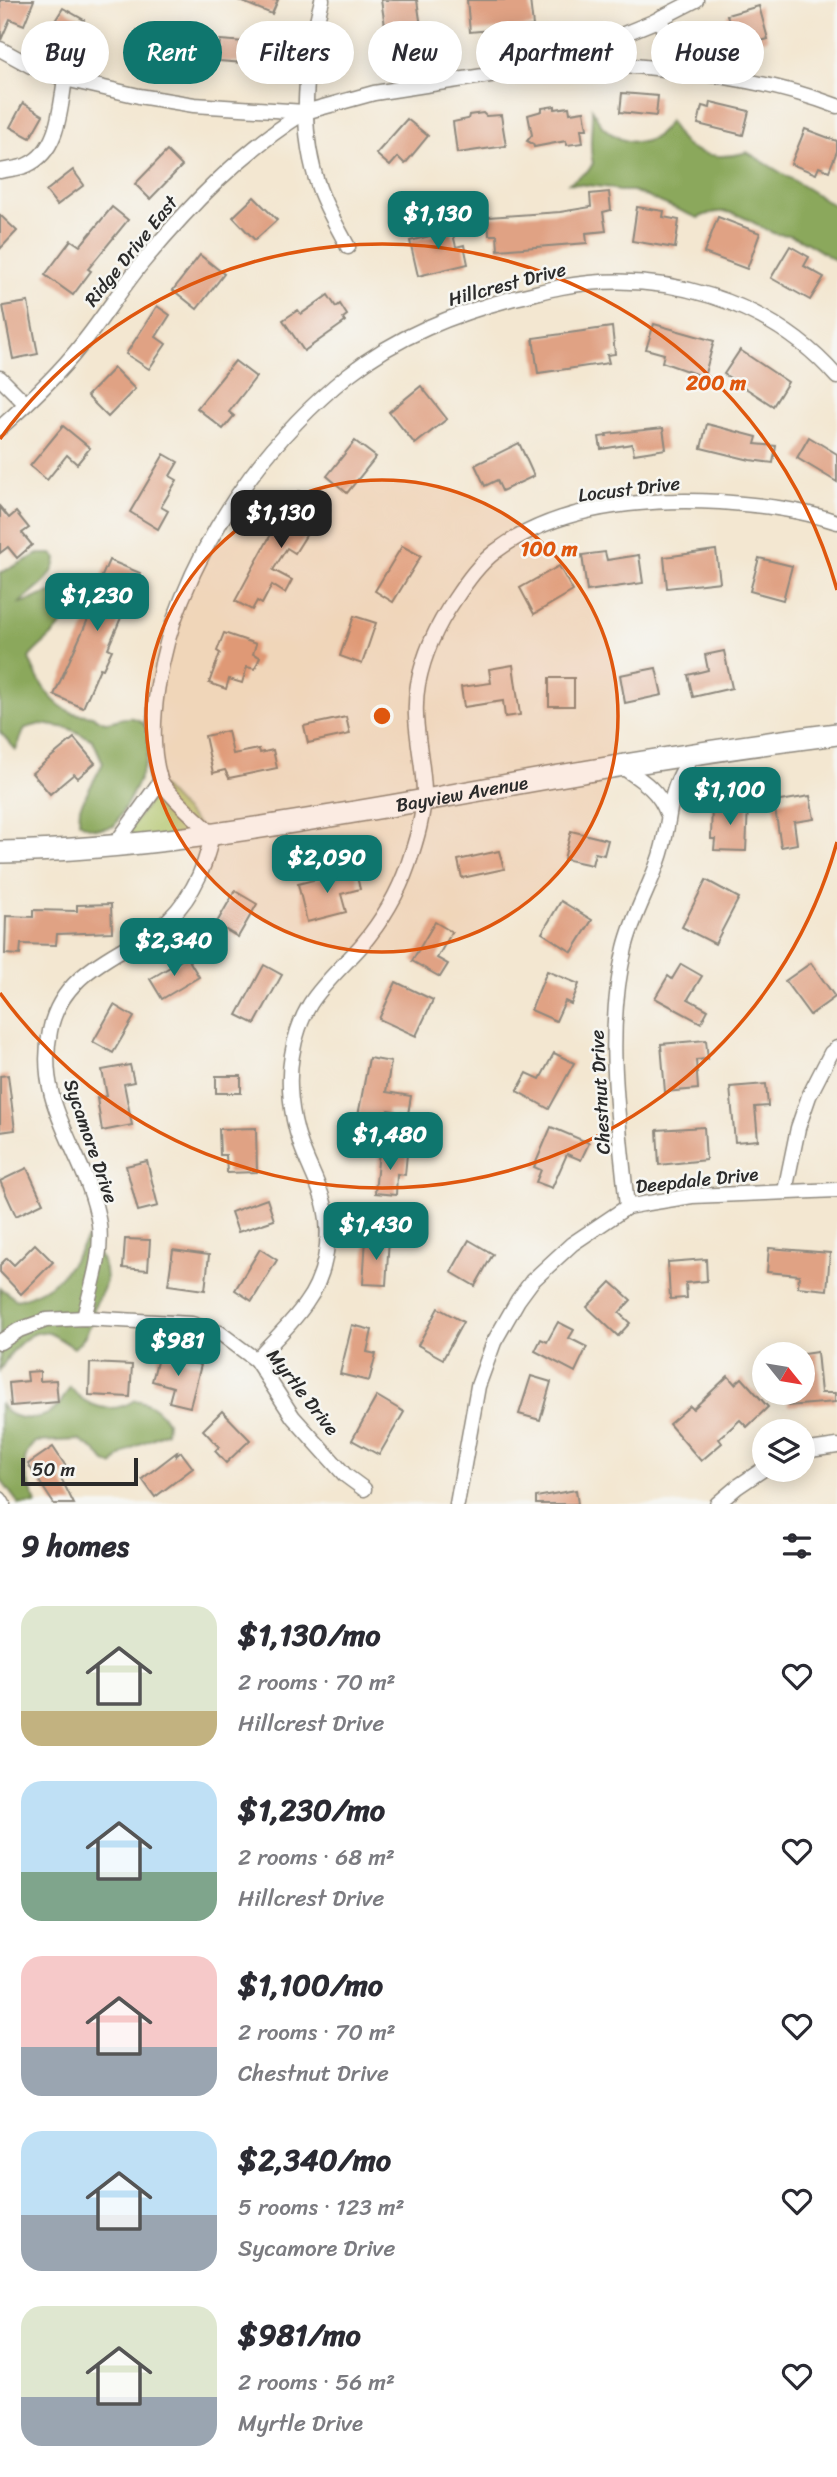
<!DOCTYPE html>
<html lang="en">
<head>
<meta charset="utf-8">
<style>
  :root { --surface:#fff; --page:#f2f2f3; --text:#2b2b33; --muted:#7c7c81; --accent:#0f766e }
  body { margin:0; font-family:Sriracha,sans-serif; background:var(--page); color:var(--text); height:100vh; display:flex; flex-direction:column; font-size:26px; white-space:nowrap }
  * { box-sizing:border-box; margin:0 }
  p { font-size:23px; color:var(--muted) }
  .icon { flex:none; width:38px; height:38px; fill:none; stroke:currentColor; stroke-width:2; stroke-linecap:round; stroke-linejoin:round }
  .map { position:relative; height:1504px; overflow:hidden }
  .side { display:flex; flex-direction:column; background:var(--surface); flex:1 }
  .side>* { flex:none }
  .hud { position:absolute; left:21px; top:21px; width:796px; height:63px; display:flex; gap:14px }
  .needle { width:46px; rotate:120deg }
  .controls { position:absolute; left:752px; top:1342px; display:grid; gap:14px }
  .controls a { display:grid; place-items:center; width:63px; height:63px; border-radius:50%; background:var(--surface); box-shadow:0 4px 18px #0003; font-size:35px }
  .scale { position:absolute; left:21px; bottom:18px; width:117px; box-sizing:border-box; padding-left:7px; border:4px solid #2b2b2b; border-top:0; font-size:19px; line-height:24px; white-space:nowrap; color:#2b2b2b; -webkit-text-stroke:5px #f6f6f2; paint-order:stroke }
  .price { position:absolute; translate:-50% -60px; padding:0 16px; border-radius:14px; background:var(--accent); color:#fff; font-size:23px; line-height:46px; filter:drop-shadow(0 2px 4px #0008) }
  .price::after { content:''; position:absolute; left:50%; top:42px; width:21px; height:16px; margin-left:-10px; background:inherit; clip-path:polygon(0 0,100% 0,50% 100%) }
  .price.active { background:#222; color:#fff }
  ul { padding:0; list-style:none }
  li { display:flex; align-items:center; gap:21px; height:175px; padding:0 21px }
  li span { display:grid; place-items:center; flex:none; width:196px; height:140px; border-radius:21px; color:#555 }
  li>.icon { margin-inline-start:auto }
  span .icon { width:84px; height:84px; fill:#fffc; stroke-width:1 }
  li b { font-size:30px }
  h2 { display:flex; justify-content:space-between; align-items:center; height:84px; padding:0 21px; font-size:30px }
  .pill { padding:0 24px; border-radius:32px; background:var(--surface); box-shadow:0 4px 18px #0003; font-size:24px; line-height:63px }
  .pill.active { background:var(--accent); color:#fff }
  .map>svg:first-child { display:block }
  .green { fill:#afc266; stroke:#6d7648; stroke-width:2 }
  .forest { fill:#8ba85b; stroke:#5b6a43; stroke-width:2 }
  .building { fill:#e0a284 }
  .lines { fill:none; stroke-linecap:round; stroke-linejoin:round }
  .street-casing { stroke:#8f897e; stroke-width:17 }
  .secondary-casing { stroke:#8f897e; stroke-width:24 }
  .street { stroke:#fff; stroke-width:14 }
  .secondary { stroke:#fff; stroke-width:21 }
  .ring { fill:none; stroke:#df570e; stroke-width:3.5 }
  .labels { text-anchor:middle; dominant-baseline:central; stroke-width:5; stroke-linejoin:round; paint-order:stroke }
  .street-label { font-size:19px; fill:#2b2b2b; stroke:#f6f6f2 }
  .centre { fill:#df570e; stroke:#f6f6f2; stroke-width:3.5 }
  .ring-label { font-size:21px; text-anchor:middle; font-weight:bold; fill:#df570e; stroke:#f6f6f2; stroke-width:5; stroke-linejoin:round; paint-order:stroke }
</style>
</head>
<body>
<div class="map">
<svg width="837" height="1504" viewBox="0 0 837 1504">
  <rect width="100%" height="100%" fill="#f6f6f2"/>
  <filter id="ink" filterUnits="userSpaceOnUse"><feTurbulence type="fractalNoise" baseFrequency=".0143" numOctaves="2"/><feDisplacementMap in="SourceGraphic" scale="14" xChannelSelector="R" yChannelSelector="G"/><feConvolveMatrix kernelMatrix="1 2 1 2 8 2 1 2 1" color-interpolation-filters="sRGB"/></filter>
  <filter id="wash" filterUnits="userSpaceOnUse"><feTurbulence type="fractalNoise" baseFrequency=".00686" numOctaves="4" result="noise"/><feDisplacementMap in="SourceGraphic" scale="28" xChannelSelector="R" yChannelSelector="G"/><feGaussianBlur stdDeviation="1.57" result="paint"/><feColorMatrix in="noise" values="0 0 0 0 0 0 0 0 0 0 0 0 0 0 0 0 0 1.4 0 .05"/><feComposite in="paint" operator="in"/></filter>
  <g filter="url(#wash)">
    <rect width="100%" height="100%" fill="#f3e7d1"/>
    <path class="green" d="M161 786 205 832 120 842Z"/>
    <g class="forest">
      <path d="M592 109C596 115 599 123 604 128 627 148 654 148 669 121 674 129 679 139 686 145 704 158 727 158 747 152L837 207V262C823 253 806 240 789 235 784 234 778 235 773 233 745 220 731 202 698 218L633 191H618L612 188 569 183 589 170 593 163C588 146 593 127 592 109Z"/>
      <path d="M39 554H52L56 558C55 580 34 588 20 603 36 600 42 592 59 592L66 597C70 632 46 636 29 658 37 679 49 703 71 712 77 715 85 714 92 716 97 718 101 722 107 722 115 721 125 716 133 718 174 729 126 806 114 826 100 830 91 830 79 822L80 807 103 763 93 740 68 728 41 724 25 728 16 750 0 732V573Z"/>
      <path d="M87 1238C97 1252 109 1266 105 1284 103 1293 96 1300 94 1309 90 1326 88 1336 74 1348 66 1343 54 1334 45 1332 26 1330 8 1356 0 1370V1288L17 1300C55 1290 68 1271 87 1238Z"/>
      <path d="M70 1387C86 1408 112 1415 135 1400 150 1403 159 1409 167 1422L166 1432C146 1443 126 1446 113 1465L105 1462 96 1451 79 1440 35 1442C15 1462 29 1481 36 1504H19L0 1479V1403C9 1422 39 1422 54 1410 61 1405 65 1394 70 1387Z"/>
    </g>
    <g id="blocks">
      <g class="building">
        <path d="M0 0H34L24 25 10 19 1 40Z"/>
        <path d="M238 0H278L272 14Z"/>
        <path d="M381 0H417L423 40 388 45Z"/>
        <path d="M467 0H530L533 26 470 32Z"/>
        <path d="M759 6 768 39 736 48 727 15Z"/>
        <path d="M63 8 84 20 72 42 50 29Z"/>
        <path d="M151 24 186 30 180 63 132 54 137 30 149 33Z"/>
        <path d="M220 40 272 44 270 65 219 61Z"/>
        <path d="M622 93 658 96 656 116 620 112Z"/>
        <path d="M711 102 749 111 743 135 698 124 702 106 710 108Z"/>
        <path d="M23 103 43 115 30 138 10 127Z"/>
        <path d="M555 106V109L569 107 570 113 584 111 587 129H581L583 143 567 145 566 141 534 147 533 144 527 141 532 135 528 115 542 111V108Z"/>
        <path d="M483 113 486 116 501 115 506 146 457 153 453 122 468 119 469 115Z"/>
        <path d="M407 119 428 136 405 164 398 157 390 166 376 154Z"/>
        <path d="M805 129 837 141V151L829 171 819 167 816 174 791 164Z"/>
        <path d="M167 151 182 166 150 199 135 184Z"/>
        <path d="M73 170 84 185 57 205 46 191Z"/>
        <path d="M609 192 611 210 603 212 606 231 586 233 587 243 498 250 497 235H489L488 217 560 212 591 207 590 194Z"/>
        <path d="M254 197 277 220 255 240 233 217Z"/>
        <path d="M112 207 128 220 88 269 91 271 73 295 45 275 71 240 80 246Z"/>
        <path d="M637 207 664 211 663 217 679 220 675 248 632 241Z"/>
        <path d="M0 215 17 231 0 249Z"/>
        <path d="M718 217 760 233 747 269 704 253Z"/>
        <path d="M450 221 456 247 464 245 468 264 418 276 410 241 434 235 432 225Z"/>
        <path d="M790 246 809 257 804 266 824 277 810 300 771 278Z"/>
        <path d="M200 255 224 274 197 309 173 290Z"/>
        <path d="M328 295 336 307 340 304 347 315 343 318 345 322 304 351 283 320 298 310 301 314Z"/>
        <path d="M28 302 38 354 13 359 3 306Z"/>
        <path d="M157 306 170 315 156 337 166 344 149 369 126 354Z"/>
        <path d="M654 324 714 341 704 377 662 362 664 354 646 349Z"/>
        <path d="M612 327 615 354 607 355 609 363 538 373 533 338Z"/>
        <path d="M740 350 788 382 773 406 724 374Z"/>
        <path d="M235 361 256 377 229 412 234 416 223 429 197 408Z"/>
        <path d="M114 368 135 389 108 417 87 396Z"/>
        <path d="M421 386 447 419 415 444 389 412Z"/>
        <path d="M707 424 757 437 755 444 776 446 773 463 750 460 701 448Z"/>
        <path d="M63 426 90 448 77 464 67 455 47 480 30 466Z"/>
        <path d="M663 428 666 449 634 454 632 444 601 449 599 437 607 436 606 434Z"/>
        <path d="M809 437 837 454V482L797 458Z"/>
        <path d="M355 441 376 457 347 493 327 476Z"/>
        <path d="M519 443 534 476 502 491 497 480 485 486 475 465Z"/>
        <path d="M164 454 178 462 170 476 177 480 161 507 168 511 158 529 130 512Z"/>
        <path d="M299 491 330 511 323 522 317 518 295 553 287 548 273 570 292 580 285 593 272 585 262 604 257 601 252 610 235 601 269 538Z"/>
        <path d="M0 507 9 518 16 512 29 528 22 533 32 545 17 558 8 547 0 553Z"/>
        <path d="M402 546 421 556 393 602 375 591Z"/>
        <path d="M716 550 720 582 667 588 664 557Z"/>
        <path d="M605 552 607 560 639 555 643 583 587 591 582 555Z"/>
        <path d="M759 558 792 566 783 600 750 591Z"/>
        <path d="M109 560 140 573 108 648 112 650 103 669 100 668 83 708 54 695 89 617 85 615Z"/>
        <path d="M559 566 573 591 534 614 520 588Z"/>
        <path d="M354 616 376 623 362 664 340 656Z"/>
        <path d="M224 633 256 644 253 654 260 657 255 669 247 667 242 683 229 679 226 689 209 683 220 653 217 651Z"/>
        <path d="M724 651 732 688 693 697 688 675 708 670 705 655Z"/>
        <path d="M513 665 520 715 505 717 503 701 464 707 461 687 491 683 489 669Z"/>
        <path d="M656 668 662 695 625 703 620 675Z"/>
        <rect x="549" y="678" width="25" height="28"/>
        <path d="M346 717 350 734 308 743 304 726Z"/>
        <path d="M228 731 233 754 259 749 260 753 273 750 277 768 229 778 225 770 213 773 205 736Z"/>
        <path d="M74 738 95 763 78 778 74 774 50 794 32 773Z"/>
        <path d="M810 796 814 819 794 822 797 844 781 847 774 802Z"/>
        <path d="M712 804 748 805 746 851 714 850 715 839H711Z"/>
        <path d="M571 831 608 840 604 855 595 853 592 865 564 859Z"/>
        <path d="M499 851 504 869 462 878 458 860Z"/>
        <path d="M355 869 360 889 341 894 346 912 307 922 298 884Z"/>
        <path d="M706 880 739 898 715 944 682 927Z"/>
        <path d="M235 891 257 904 238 937 216 924Z"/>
        <path d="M561 901 592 920 572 952 542 933Z"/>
        <path d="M111 904 112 932 57 934 56 945 21 944 20 955 5 954 6 916 33 917V910L77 911V905Z"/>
        <path d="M435 922 452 932 437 958 448 964 440 977 412 961Z"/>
        <path d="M187 957 199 977 162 999 150 979Z"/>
        <path d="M811 963 835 997 810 1015 785 981Z"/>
        <path d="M681 964 702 976 688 999 708 1010 701 1023 655 998 668 976 672 979Z"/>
        <path d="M264 965 282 975 255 1024 237 1015Z"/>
        <path d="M547 971 579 984 571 1004 565 1001 556 1021 531 1010Z"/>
        <path d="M396 982 433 1000 416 1036 379 1019Z"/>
        <path d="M114 1005 134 1017 113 1053 93 1042Z"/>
        <path d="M706 1040 708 1059 696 1060 698 1089 665 1092 661 1044Z"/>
        <path d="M554 1053 574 1063 549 1109 517 1091 527 1073 540 1079Z"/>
        <path d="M369 1058 391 1062 386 1092 411 1096 408 1114 388 1110 385 1126 357 1121Z"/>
        <path d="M130 1065 134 1082 124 1084 132 1125 102 1131 97 1098 107 1096 102 1070Z"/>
        <path d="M8 1075 15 1130 0 1132V1076Z"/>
        <rect x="216" y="1076" width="25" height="17"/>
        <path d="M766 1084 768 1106 755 1107 758 1140 735 1142 730 1087Z"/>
        <path d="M551 1127 589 1143 581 1160 567 1154 552 1188 536 1182 541 1170 534 1167Z"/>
        <path d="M704 1127 706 1160 659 1165 657 1130Z"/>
        <path d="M256 1128 257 1172 227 1173 226 1155H220L219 1129Z"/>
        <path d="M379 1151 407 1154 405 1175 397 1174 396 1195 375 1193Z"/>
        <path d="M147 1161 158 1206 138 1211 126 1166Z"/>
        <path d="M27 1168 43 1203 16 1216 0 1181Z"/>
        <path d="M267 1199 274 1220 238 1232 231 1212Z"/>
        <path d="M366 1238 389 1239 386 1285 363 1284Z"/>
        <path d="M125 1239 150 1240 148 1270 123 1268Z"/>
        <path d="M469 1240 493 1254 475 1286 451 1272Z"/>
        <path d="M35 1244 53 1262 21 1294 0 1272V1265L7 1258 14 1265Z"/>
        <path d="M769 1248 830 1253 827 1290 798 1287 799 1275 767 1272Z"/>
        <path d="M260 1249 277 1260 252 1301 235 1290Z"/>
        <path d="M173 1250 209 1255 205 1290 168 1285Z"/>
        <path d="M706 1259 707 1281 686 1283 687 1298 670 1299 668 1262Z"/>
        <path d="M611 1282 631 1300 619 1313 630 1323 618 1336 587 1307Z"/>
        <path d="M438 1308 463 1322 443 1359 418 1345Z"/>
        <path d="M558 1322 574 1330 569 1338 587 1347 575 1372 535 1351 541 1339 547 1342Z"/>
        <path d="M352 1325 372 1330 367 1352 376 1354 369 1381 340 1374Z"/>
        <path d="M817 1352 821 1393H835V1402L788 1406 787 1393H803V1354Z"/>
        <path d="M159 1354 201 1365 190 1407 169 1402 173 1387 152 1381Z"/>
        <path d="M90 1363 132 1365 130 1397 89 1395Z"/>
        <path d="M40 1371V1381L56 1380 58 1402 11 1406 9 1383 28 1381 27 1372Z"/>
        <path d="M531 1376 551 1382 540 1420 519 1414Z"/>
        <path d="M728 1376 735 1384 742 1378 768 1407 747 1427 740 1420 719 1439 722 1443 701 1461 669 1424 690 1406 693 1409Z"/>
        <path d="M377 1396 404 1412 379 1455 352 1440Z"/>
        <path d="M222 1411 250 1440 226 1463 215 1451 219 1447 203 1430Z"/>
        <path d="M53 1447 69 1471 60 1476 74 1504H54L28 1464Z"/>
        <path d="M177 1452 176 1456 181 1452 193 1468 155 1497 142 1479Z"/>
        <path d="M576 1490 578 1504H536V1497Z"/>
      </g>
    </g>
  </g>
  <g filter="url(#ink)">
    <use href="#blocks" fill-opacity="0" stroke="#8f897e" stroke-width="2"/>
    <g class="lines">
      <defs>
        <g id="street">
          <path d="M322 0C306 62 297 126 319 188 326 208 338 228 348 247"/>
          <path d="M662 17 667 68"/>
          <path d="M0 49 31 66 65 79 139 96 194 105 305 112 374 93 496 74 560 60 653 22 696 0"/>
          <path d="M565 60C657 68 750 73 837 106"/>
          <path d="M0 171C8 169 19 169 27 165 59 151 60 109 65 79"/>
          <path d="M0 378 26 404"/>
          <path d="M0 428C29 402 58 375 82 344 103 318 121 289 142 263 189 206 242 151 305 112"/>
          <path d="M621 766C640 779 659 790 667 813"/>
          <path d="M114 846 160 782"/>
          <path d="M785 1191 798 1128 809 1096 831 1053 837 1048"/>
          <path d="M627 1207C619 1121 604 1033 625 948 633 914 651 886 661 853 673 812 665 792 694 754"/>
          <path d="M84 1318C91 1287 103 1255 99 1224 88 1154 34 1108 50 1031 58 987 94 965 130 945 139 940 150 936 158 929 189 904 205 872 212 834 202 824 163 790 160 779 144 728 162 647 182 599 217 512 275 434 348 375 397 336 454 314 514 298 530 295 545 290 561 287 661 268 770 300 837 377"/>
          <path d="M0 1342 19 1330 46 1320 84 1318 192 1324 220 1333 256 1360 293 1417 345 1475 364 1489"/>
          <path d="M256 1360C272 1341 292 1324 306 1303 325 1277 332 1239 325 1207 320 1185 307 1164 300 1142 291 1115 287 1083 292 1055 301 1000 326 985 361 946 381 922 398 894 408 865 416 841 424 816 424 791 423 756 411 720 418 684 424 653 437 625 455 599 467 581 479 564 496 551 558 505 645 498 720 502 760 505 799 509 837 522"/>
          <path d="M803 1451 837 1446"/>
          <path d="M0 1499 3 1504"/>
          <path d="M457 1504 478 1386 494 1342 518 1300 532 1281 572 1244 627 1207 643 1204 692 1196 837 1190"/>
          <path d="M717 1504 737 1487 765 1468"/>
        </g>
        <g id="secondary">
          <path id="s1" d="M0 852C143 850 284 824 425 800 562 775 699 751 837 734"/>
        </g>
      </defs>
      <use href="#street" class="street-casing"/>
      <use href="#secondary" class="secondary-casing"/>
      <use href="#street" class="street"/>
      <use href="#secondary" class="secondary"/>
    </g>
  </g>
  <circle cx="382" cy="716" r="236" fill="#df570e" fill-opacity=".12"/>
  <g class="ring">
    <circle cx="382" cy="716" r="236"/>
    <path d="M837 842A472 472 0 0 1 0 993M0 439A472 472 0 0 1 837 590"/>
  </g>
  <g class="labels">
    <g class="street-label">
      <text transform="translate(131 251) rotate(-51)">Ridge Drive East</text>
      <text transform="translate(507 284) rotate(-15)">Hillcrest Drive</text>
      <text transform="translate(629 489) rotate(-7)">Locust Drive</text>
      <text stroke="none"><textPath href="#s1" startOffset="466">Bayview Avenue</textPath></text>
      <text transform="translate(600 1092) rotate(-93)">Chestnut Drive</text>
      <text transform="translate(91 1141) rotate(71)">Sycamore Drive</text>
      <text transform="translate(697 1180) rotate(-6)">Deepdale Drive</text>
      <text transform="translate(303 1392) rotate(52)">Myrtle Drive</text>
    </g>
  </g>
  <circle cx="382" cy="716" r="10" class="centre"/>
  <g class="ring-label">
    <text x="716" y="390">200 m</text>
    <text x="549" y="556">100 m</text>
  </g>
</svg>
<div class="controls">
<a><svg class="needle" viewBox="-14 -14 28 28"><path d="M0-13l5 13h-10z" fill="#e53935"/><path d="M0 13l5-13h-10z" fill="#7c7c81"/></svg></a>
<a><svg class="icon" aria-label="layers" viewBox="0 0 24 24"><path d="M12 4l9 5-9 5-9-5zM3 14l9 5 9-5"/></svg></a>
</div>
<div class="scale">50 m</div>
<b class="price" style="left:438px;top:251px">$1,130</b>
<b class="price active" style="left:281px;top:550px">$1,130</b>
<b class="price" style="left:97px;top:633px">$1,230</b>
<b class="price" style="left:730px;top:827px">$1,100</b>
<b class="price" style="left:327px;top:895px">$2,090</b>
<b class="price" style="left:174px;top:978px">$2,340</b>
<b class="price" style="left:390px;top:1172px">$1,480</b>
<b class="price" style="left:376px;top:1262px">$1,430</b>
<b class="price" style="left:178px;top:1378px">$981</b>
<div class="hud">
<a class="pill">Buy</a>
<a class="pill active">Rent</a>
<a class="pill">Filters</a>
<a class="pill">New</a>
<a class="pill">Apartment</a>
<a class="pill">House</a>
</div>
</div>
<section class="side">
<h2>9 homes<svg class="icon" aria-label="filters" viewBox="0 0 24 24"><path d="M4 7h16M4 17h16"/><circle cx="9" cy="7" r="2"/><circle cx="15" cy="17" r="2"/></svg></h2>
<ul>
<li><span style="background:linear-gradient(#dfe7d0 75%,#c2b280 0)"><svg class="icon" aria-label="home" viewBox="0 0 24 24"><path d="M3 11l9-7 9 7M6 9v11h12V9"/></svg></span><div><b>$1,130/mo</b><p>2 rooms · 70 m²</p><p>Hillcrest Drive</p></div><svg class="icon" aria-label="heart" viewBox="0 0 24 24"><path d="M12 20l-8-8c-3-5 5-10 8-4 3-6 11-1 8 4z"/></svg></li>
<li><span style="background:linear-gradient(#bfe0f5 65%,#7fa58c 0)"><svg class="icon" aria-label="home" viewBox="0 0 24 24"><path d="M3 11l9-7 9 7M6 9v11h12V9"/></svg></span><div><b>$1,230/mo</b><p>2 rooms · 68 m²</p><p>Hillcrest Drive</p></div><svg class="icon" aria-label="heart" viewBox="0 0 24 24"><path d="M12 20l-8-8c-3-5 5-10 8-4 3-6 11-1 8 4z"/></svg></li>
<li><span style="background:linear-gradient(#f6c9c9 65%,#9aa5b1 0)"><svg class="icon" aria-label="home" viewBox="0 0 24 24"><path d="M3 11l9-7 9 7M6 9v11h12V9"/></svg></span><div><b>$1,100/mo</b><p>2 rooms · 70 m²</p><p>Chestnut Drive</p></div><svg class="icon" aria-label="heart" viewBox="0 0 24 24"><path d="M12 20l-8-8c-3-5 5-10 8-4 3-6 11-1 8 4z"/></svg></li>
<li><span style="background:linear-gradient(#bfe0f5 60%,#9aa5b1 0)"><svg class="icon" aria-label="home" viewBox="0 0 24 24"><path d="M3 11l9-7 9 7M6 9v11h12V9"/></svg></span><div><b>$2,340/mo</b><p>5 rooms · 123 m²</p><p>Sycamore Drive</p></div><svg class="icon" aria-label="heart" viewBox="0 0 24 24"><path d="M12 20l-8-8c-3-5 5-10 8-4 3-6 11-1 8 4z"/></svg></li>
<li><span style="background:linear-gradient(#dfe7d0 65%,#9aa5b1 0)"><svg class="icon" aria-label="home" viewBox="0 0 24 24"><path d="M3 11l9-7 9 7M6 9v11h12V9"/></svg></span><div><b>$981/mo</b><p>2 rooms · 56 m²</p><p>Myrtle Drive</p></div><svg class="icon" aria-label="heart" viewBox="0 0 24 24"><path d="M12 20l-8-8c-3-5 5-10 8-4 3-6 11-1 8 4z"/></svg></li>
</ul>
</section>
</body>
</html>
